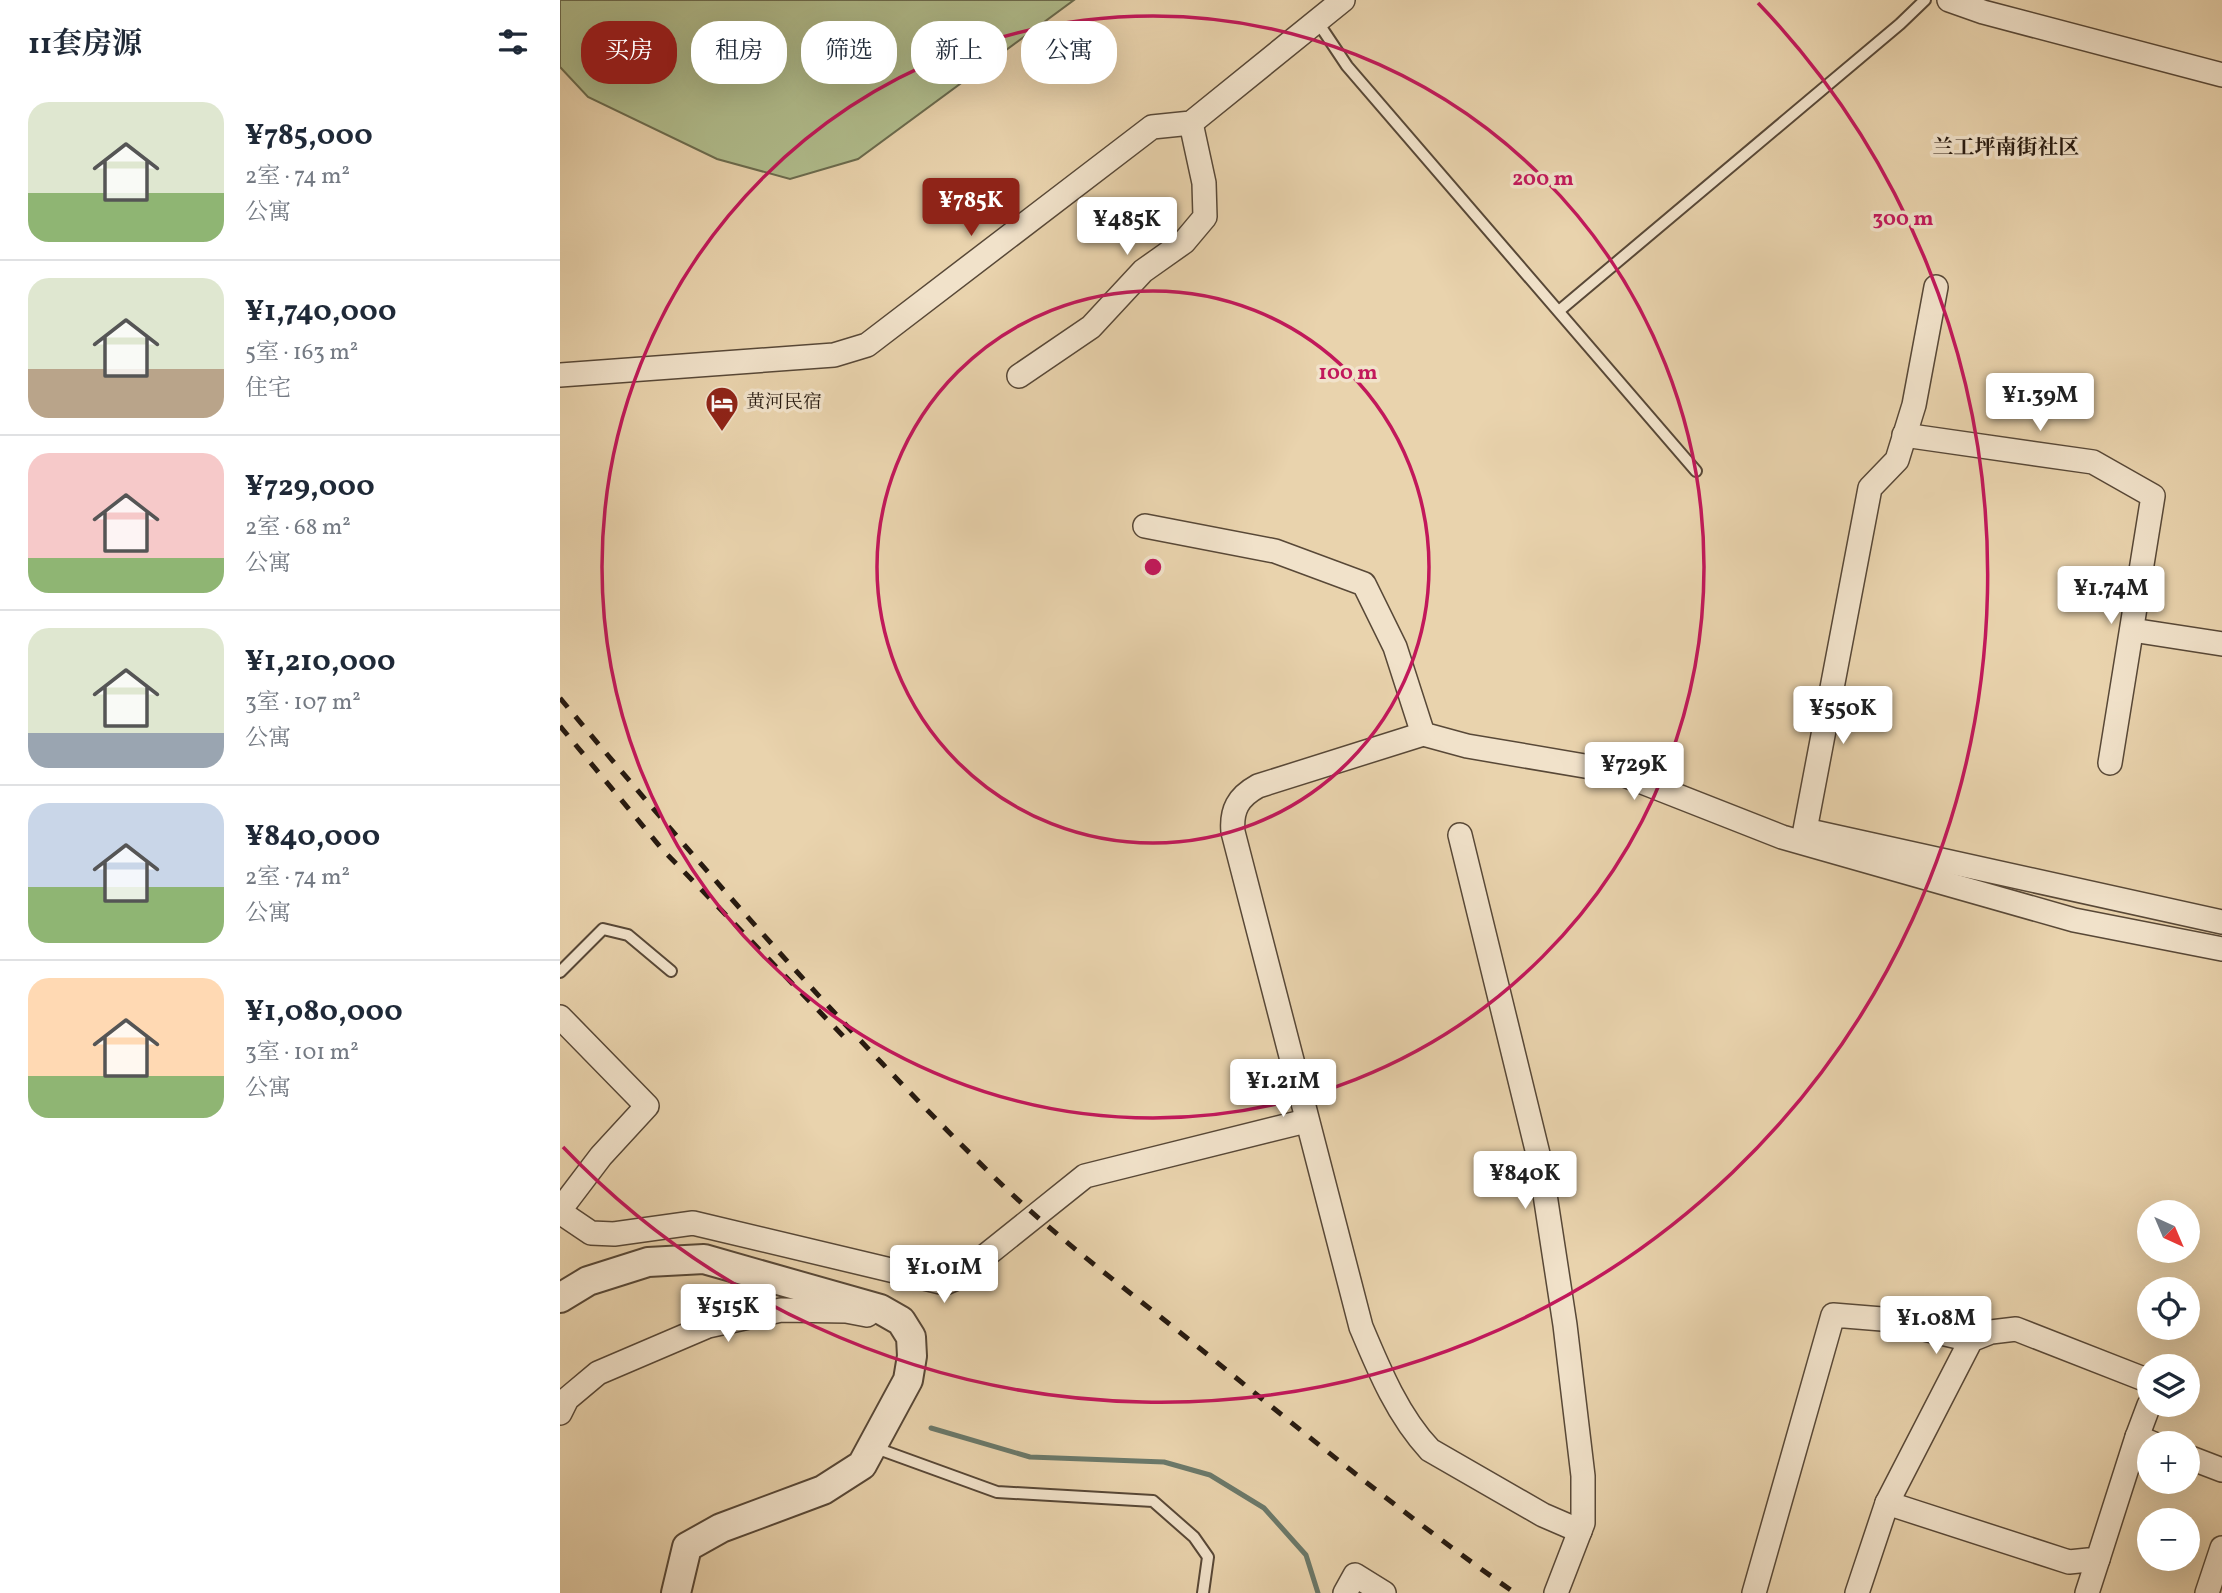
<!DOCTYPE html>
<html lang="zh">
<head>
<meta charset="utf-8">
<style>
  :root { --surface:#fff; --page:#f2f2f3; --text:#1f2937; --muted:#747a83; --line:#e0e1e3; --accent:#8f2418 }
  body { margin:0; font-family:Vollkorn,"Noto Serif SC",serif; background:var(--page); color:var(--text); height:100vh; display:flex; flex-direction:column; font-size:26px; white-space:nowrap }
  * { box-sizing:border-box; margin:0 }
  p { font-size:23px; color:var(--muted) }
  .icon { flex:none; width:38px; height:38px; fill:none; stroke:currentColor; stroke-width:2; stroke-linecap:round; stroke-linejoin:round }
  .map { position:relative; flex:1; overflow:hidden }
  .panel { display:flex; flex-direction:column; background:var(--surface); width:560px }
  .panel>* { flex:none }
  .banner { position:absolute; left:21px; top:21px; width:665px; height:63px; display:flex; gap:14px }
  .needle { width:46px; rotate:136deg }
  .buttons { position:absolute; left:1577px; top:1200px; display:grid; gap:14px }
  .buttons a { display:grid; place-items:center; width:63px; height:63px; border-radius:50%; background:var(--surface); box-shadow:0 7px 28px #0002; font-size:35px }
  .price { position:absolute; translate:-50% -60px; padding:0 16px; border-radius:7px; background:#fff; color:#222; font-size:23px; line-height:46px; filter:drop-shadow(0 2px 4px #0008) }
  .price::after { content:''; position:absolute; left:50%; top:42px; width:21px; height:16px; margin-left:-10px; background:inherit; clip-path:polygon(0 0,100% 0,50% 100%) }
  .price.current { background:var(--accent); color:#fff }
  ul { padding:0; list-style:none }
  li { display:flex; align-items:center; gap:21px; height:175px; padding:0 28px }
  li+li { border-top:2px solid var(--line) }
  li span { display:grid; place-items:center; flex:none; width:196px; height:140px; border-radius:21px; color:#555 }
  li>.icon { margin-inline-start:auto }
  span .icon { width:84px; height:84px; fill:#fffc; stroke-width:1 }
  li b { font-size:30px }
  h2 { display:flex; justify-content:space-between; align-items:center; height:84px; padding:0 28px; font-size:30px }
  .pill { padding:0 24px; border-radius:28px; background:var(--surface); box-shadow:0 7px 28px #0002; font-size:24px; line-height:63px }
  .pill.current { background:var(--accent); color:#fff }
  main { display:flex; flex:1; min-height:0 }
  .map>svg:first-child { display:block }
  .green { fill:#b1be8e; stroke:#6c6c4f; stroke-width:2 }
  .lines { fill:none; stroke-linecap:round; stroke-linejoin:round }
  .stream { stroke:#6b796a; stroke-width:5 }
  .service-casing { stroke:#584837; stroke-width:14 }
  .minor-casing { stroke:#584837; stroke-width:26 }
  .tertiary-casing { stroke:#584837; stroke-width:32 }
  .service { stroke:#f1e2ca; stroke-width:10 }
  .minor { stroke:#f1e2ca; stroke-width:23 }
  .tertiary { stroke:#f1e2ca; stroke-width:28 }
  .rail { stroke:#271a10; stroke-width:5; stroke-dasharray:12 12; stroke-linecap:butt }
  .ring { fill:none; stroke:#c2185b; stroke-width:3.5 }
  .labels { text-anchor:middle; dominant-baseline:central; stroke-width:7; stroke-linejoin:round; paint-order:stroke }
  .poi-label { font-size:19px; fill:#271a10; stroke:#f1e2ca; text-anchor:start }
  .neighbourhood-label { font-size:21px; font-weight:bold; fill:#271a10; stroke:#f1e2ca }
  .centre { fill:#c2185b; stroke:#f1e2ca; stroke-width:3.5 }
  .ring-label { font-size:21px; text-anchor:middle; font-weight:bold; fill:#c2185b; stroke:#f1e2ca; stroke-width:7; stroke-linejoin:round; paint-order:stroke }
</style>
</head>
<body>
<main>
<section class="panel">
<h2>11套房源<svg class="icon" aria-label="filters" viewBox="0 0 24 24"><path d="M4 7h16M4 17h16"/><circle cx="9" cy="7" r="2"/><circle cx="15" cy="17" r="2"/></svg></h2>
<ul>
<li><span style="background:linear-gradient(#dfe7d0 65%,#8fb573 0)"><svg class="icon" aria-label="home" viewBox="0 0 24 24"><path d="M3 11l9-7 9 7M6 9v11h12V9"/></svg></span><div><b>¥785,000</b><p>2室 · 74 m²</p><p>公寓</p></div></li>
<li><span style="background:linear-gradient(#dfe7d0 65%,#b9a48a 0)"><svg class="icon" aria-label="home" viewBox="0 0 24 24"><path d="M3 11l9-7 9 7M6 9v11h12V9"/></svg></span><div><b>¥1,740,000</b><p>5室 · 163 m²</p><p>住宅</p></div></li>
<li><span style="background:linear-gradient(#f6c9c9 75%,#8fb573 0)"><svg class="icon" aria-label="home" viewBox="0 0 24 24"><path d="M3 11l9-7 9 7M6 9v11h12V9"/></svg></span><div><b>¥729,000</b><p>2室 · 68 m²</p><p>公寓</p></div></li>
<li><span style="background:linear-gradient(#dfe7d0 75%,#9aa5b1 0)"><svg class="icon" aria-label="home" viewBox="0 0 24 24"><path d="M3 11l9-7 9 7M6 9v11h12V9"/></svg></span><div><b>¥1,210,000</b><p>3室 · 107 m²</p><p>公寓</p></div></li>
<li><span style="background:linear-gradient(#c9d6e8 60%,#8fb573 0)"><svg class="icon" aria-label="home" viewBox="0 0 24 24"><path d="M3 11l9-7 9 7M6 9v11h12V9"/></svg></span><div><b>¥840,000</b><p>2室 · 74 m²</p><p>公寓</p></div></li>
<li><span style="background:linear-gradient(#ffd9b3 70%,#8fb573 0)"><svg class="icon" aria-label="home" viewBox="0 0 24 24"><path d="M3 11l9-7 9 7M6 9v11h12V9"/></svg></span><div><b>¥1,080,000</b><p>3室 · 101 m²</p><p>公寓</p></div></li>
</ul>
</section>
<div class="map">
<svg width="1662" height="1593" viewBox="0 0 1662 1593">
  <rect width="100%" height="100%" fill="#e9d3ad"/>
  <filter id="stains"><feTurbulence type="fractalNoise" baseFrequency=".00286" numOctaves="4"/><feColorMatrix values="0 0 0 0 .2 0 0 0 0 .09 0 0 0 0 .02 0 0 0 .5 -.17"/></filter>
  <radialGradient id="worn" r=".72"><stop offset=".6" stop-color="#630" stop-opacity="0"/><stop offset="1" stop-color="#630" stop-opacity=".3"/></radialGradient>
  <path class="green" d="M0 0H514L298 159 230 179 157 159 28 97 0 67Z"/>
  <g class="lines">
    <path class="stream" d="M371 1428 470 1457 604 1462 650 1475 704 1508 746 1555 758 1593"/>
    <defs>
      <g id="service">
        <path d="M757 21 787 66 1136 471"/>
        <path d="M1000 310 1340 24 1365 0"/>
        <path d="M0 972 43 929 68 935 111 971"/>
        <path d="M313 1447 437 1492 593 1501 634 1537 648 1557 643 1593"/>
      </g>
      <g id="minor">
        <path d="M1389 0 1423 12 1662 75"/>
        <path d="M1376 287 1354 405 1337 460 1310 488 1245 830 1662 922"/>
        <path d="M0 375 274 355 307 345 592 127 631 123 783 0"/>
        <path d="M459 376 531 327 583 271 624 242 645 217 644 183 631 123"/>
        <path d="M1344 435 1533 462 1593 496 1550 763"/>
        <path d="M585 526 715 551 804 584 835 647 863 734 907 746 1054 771 1222 837 1514 920 1662 949"/>
        <path d="M1572 630 1662 644"/>
        <path d="M863 734 698 786C678 797 671 810 673 832L801 1327C819 1370 838 1416 870 1450L983 1515 1020 1531"/>
        <path d="M900 835 980 1162 1005 1325 1023 1476V1523L996 1593"/>
        <path d="M0 1017 87 1106 41 1156 0 1210"/>
        <path d="M0 1212 31 1233 54 1234 133 1223 385 1283 399 1277 525 1176 746 1121"/>
        <path d="M0 1413 7 1399 38 1373 148 1326 221 1310 286 1311 307 1315"/>
        <path d="M1577 1437 1589 1405"/>
        <path d="M1628 1457 1662 1470"/>
        <path d="M1327 1503 1509 1562 1538 1559 1577 1437 1594 1444"/>
        <path d="M785 1593 795 1575 824 1593"/>
        <path d="M1194 1593 1273 1315 1322 1319 1411 1340"/>
        <path d="M1297 1593 1327 1503 1411 1340 1431 1332 1456 1329 1589 1381"/>
        <path d="M1527 1593 1538 1559"/>
        <path d="M1647 1593 1662 1548"/>
      </g>
      <path id="tertiary" d="M0 1298 28 1281 88 1262 144 1259 320 1309 341 1321 351 1337 352 1356 348 1380 302 1465 263 1490 161 1528 127 1547 116 1593"/>
    </defs>
    <use href="#service" class="service-casing"/>
    <use href="#minor" class="minor-casing"/>
    <use href="#tertiary" class="tertiary-casing"/>
    <use href="#service" class="service"/>
    <use href="#minor" class="minor"/>
    <use href="#tertiary" class="tertiary"/>
    <g class="rail">
      <path d="M0 698C138 864 280 1026 434 1177 495 1237 565 1288 632 1342 738 1428 843 1515 955 1593"/>
      <path d="M0 726 102 849 288 1041"/>
    </g>
  </g>
  <g class="ring">
    <circle cx="593" cy="567" r="276"/>
    <circle cx="593" cy="567" r="551"/>
    <path d="M1198 3A827 827 0 0 1 3 1147"/>
  </g>
  <defs>
    <symbol id="hotel-pin" viewBox="-11 -11 22 30"><path d="M0 17L-7.5 6A9.5 9.5 0 1 1 7.5 6Z" fill="#8f2418" stroke="#f1e2ca"/><path d="M-6-4.5h1.5V1H6V5H4.5V3h-9V5H-6ZM-4 0a1.8 1.8 0 1 1 3.6 0ZM.5 0V-2.5h3Q6-2.5 6 0Z" fill="#fff"/></symbol>
  </defs>
  <g fill-rule="evenodd">
    <use href="#hotel-pin" x="143" y="384" width="38" height="52"/>
  </g>
  <g class="labels">
    <g class="poi-label">
      <text x="186" y="403">黄河民宿</text>
    </g>
    <g class="neighbourhood-label">
      <text x="1446" y="148">兰工坪南街社区</text>
    </g>
  </g>
  <circle cx="593" cy="567" r="10" class="centre"/>
  <g class="ring-label">
    <text x="983" y="185">200 m</text>
    <text x="1343" y="225">300 m</text>
    <text x="788" y="379">100 m</text>
  </g>
  <rect width="100%" height="100%" filter="url(#stains)"/>
  <rect width="100%" height="100%" fill="url(#worn)"/>
</svg>
<div class="buttons">
<a><svg class="needle" viewBox="-14 -14 28 28"><path d="M0-13l5 13h-10z" fill="#e53935"/><path d="M0 13l5-13h-10z" fill="#747a83"/></svg></a>
<a><svg class="icon" aria-label="locate" viewBox="0 0 24 24"><circle cx="12" cy="12" r="6"/><path d="M12 2v4M12 18v4M2 12h4M18 12h4"/></svg></a>
<a><svg class="icon" aria-label="layers" viewBox="0 0 24 24"><path d="M12 4l9 5-9 5-9-5zM3 14l9 5 9-5"/></svg></a>
<a>+</a>
<a>−</a>
</div>
<b class="price current" style="left:411px;top:238px">¥785K</b>
<b class="price" style="left:567px;top:257px">¥485K</b>
<b class="price" style="left:1480px;top:433px">¥1.39M</b>
<b class="price" style="left:1551px;top:626px">¥1.74M</b>
<b class="price" style="left:1283px;top:746px">¥550K</b>
<b class="price" style="left:1074px;top:802px">¥729K</b>
<b class="price" style="left:723px;top:1119px">¥1.21M</b>
<b class="price" style="left:965px;top:1211px">¥840K</b>
<b class="price" style="left:384px;top:1305px">¥1.01M</b>
<b class="price" style="left:168px;top:1344px">¥515K</b>
<b class="price" style="left:1376px;top:1356px">¥1.08M</b>
<div class="banner">
<a class="pill current">买房</a>
<a class="pill">租房</a>
<a class="pill">筛选</a>
<a class="pill">新上</a>
<a class="pill">公寓</a>
</div>
</div>
</main>
</body>
</html>
